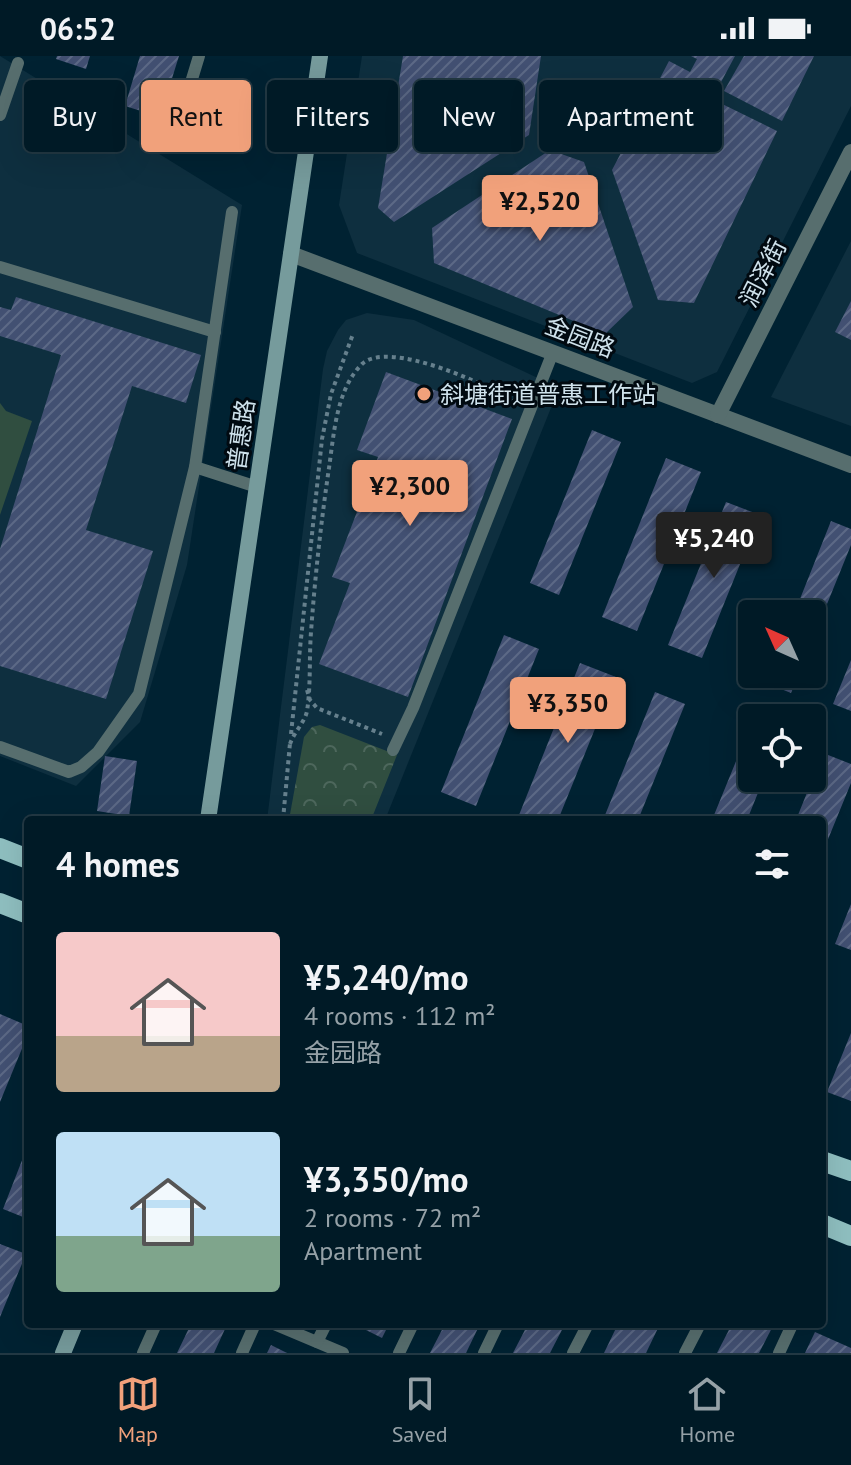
<!DOCTYPE html>
<html lang="en">
<head>
<meta charset="utf-8">
<style>
  :root { --surface:#001a26; --page:#0a232e; --text:#f1f3f6; --muted:#95a1a7; --line:#223843; --accent:#f1a17b }
  body { margin:0; font-family:"PT Sans","Noto Sans SC",sans-serif; background:var(--page); color:var(--text); height:100vh; display:flex; flex-direction:column; font-size:30px; white-space:nowrap }
  * { box-sizing:border-box; margin:0 }
  p { font-size:26px; color:var(--muted) }
  .icon { flex:none; width:44px; height:44px; fill:none; stroke:currentColor; stroke-width:2; stroke-linecap:round; stroke-linejoin:round }
  .map { position:relative; flex:1; overflow:hidden }
  .sheet { position:absolute; left:24px; top:760px; width:802px; height:512px; display:flex; flex-direction:column; background:var(--surface); border-radius:8px; box-shadow:0 8px 32px #0002,0 0 0 2px var(--line) }
  .sheet>* { flex:none }
  .banner { position:absolute; left:24px; top:24px; width:804px; height:72px; display:flex; gap:16px }
  .needle { width:52px; rotate:315deg }
  .controls { position:absolute; left:738px; top:544px; display:grid; gap:16px }
  .controls a { display:grid; place-items:center; width:88px; height:88px; border-radius:8px; background:var(--surface); box-shadow:0 8px 32px #0002,0 0 0 2px var(--line); font-size:40px }
  .price { position:absolute; translate:-50% -68px; padding:0 18px; border-radius:8px; background:var(--accent); color:#111; font-size:26px; line-height:52px; filter:drop-shadow(0 2px 4px #0008) }
  .price::after { content:''; position:absolute; left:50%; top:48px; width:24px; height:18px; margin-left:-12px; background:inherit; clip-path:polygon(0 0,100% 0,50% 100%) }
  .price.selected { background:#222; color:#fff }
  ul { padding:0; list-style:none }
  li { display:flex; align-items:center; gap:24px; height:200px; padding:0 32px }
  li span { display:grid; place-items:center; flex:none; width:224px; height:160px; border-radius:8px; color:#555 }
  li>.icon { margin-inline-start:auto }
  span .icon { width:96px; height:96px; fill:#fffc; stroke-width:1 }
  li b { font-size:34px }
  h2 { display:flex; justify-content:space-between; align-items:center; height:96px; padding:0 32px; font-size:34px }
  .pill { padding:0 28px; border-radius:8px; background:var(--surface); box-shadow:0 8px 32px #0002,0 0 0 2px var(--line); font-size:28px; line-height:72px }
  .pill.selected { background:var(--accent); color:#111 }
  .status { display:flex; justify-content:space-between; align-items:center; height:56px; padding:0 40px; background:var(--surface); direction:ltr }
  .status svg { height:22px; fill:currentColor }
  .tab-bar { display:flex; justify-content:space-around; align-items:center; height:112px; border-top:2px solid var(--line); background:var(--surface); font-size:22px; color:var(--muted) }
  .tab-bar a { display:grid; justify-items:center; gap:4px }
  .tab-bar .selected { color:var(--accent) }
  .map>svg:first-child { display:block }
  .built { fill:#0e2f3f }
  .park { fill:url(#park-crowns) }
  .pitch { fill:#304e40 }
  .building { fill:url(#building-hatch) }
  .lines { fill:none; stroke-linecap:round; stroke-linejoin:round }
  .path { stroke:#66808d; stroke-width:4; stroke-dasharray:4 4; stroke-linecap:butt }
  .service { stroke:#576e6e; stroke-width:12 }
  .tertiary { stroke:#576e6e; stroke-width:16 }
  .secondary { stroke:#769b9c; stroke-width:16 }
  .primary { stroke:#8fbfc0; stroke-width:20 }
  .poi-dot { fill:#f1a17b; stroke:#010a11; stroke-width:3 }
  .labels { text-anchor:middle; dominant-baseline:central; stroke-width:6; stroke-linejoin:round; paint-order:stroke }
  .street-label { font-size:24px; fill:#cfe2ec; stroke:#010a11 }
  .poi-label { font-size:24px; fill:#cfe2ec; stroke:#010a11; text-anchor:start }
</style>
</head>
<body>
<div class="status"><b>06:52</b><svg viewBox="0 0 49 12"><path d="M0 12V9h3v3zM5 12V6h3v6zM10 12V3h3v9zM15 12V0h3v12zM26 1h20v11H26zM47 4h2v5h-2z"/></svg></div>
<div class="map">
<svg width="851" height="1297" viewBox="0 0 851 1297">
  <defs>
    <pattern id="park-crowns" width="20" height="18" patternUnits="userSpaceOnUse" patternTransform="scale(2)"><rect width="20" height="18" fill="#304e40"/><path d="M2 6a3 3 0 1 1 6 0M12 15a3 3 0 1 1 6 0" fill="none" stroke="#4d675c"/></pattern>
    <pattern id="building-hatch" width="6" height="6" patternUnits="userSpaceOnUse" patternTransform="scale(2)"><rect width="6" height="6" fill="#425072"/><path d="M-1 1l2-2M0 6l6-6M5 7l2-2" fill="none" stroke="#5c6986"/></pattern>
  </defs>
  <rect width="100%" height="100%" fill="#002232"/>
  <g class="built">
    <path d="M0 0 242 149 187 509 140 666 76 730 0 700Z"/>
    <path d="M362 0H851V50L717 316 692 327 357 197 339 149Z"/>
    <path d="M851 185V370L771 341Z"/>
    <path d="M367 257 414 264 559 332 385 764H267L323 313 327 295 338 274 346 264Z"/>
  </g>
  <path class="park" d="M320 669 397 699 371 764H289L304 681 312 671Z"/>
  <path class="pitch" d="M0 347 6 355 32 365 0 459Z"/>
  <g class="building">
    <path d="M57 0H90L86 13 56 3Z"/>
    <path d="M140 0H179L160 61 125 50Z"/>
    <path d="M403 0H541L529 79 394 166 378 152Z"/>
    <path d="M691 0H735L712 43 777 75 694 247 658 244 612 114 669 5 690 16 697 3Z"/>
    <path d="M744 0H814L782 65 724 35Z"/>
    <path d="M550 94 584 106 633 251 605 278 434 207 432 172Z"/>
    <path d="M16 241 201 299 186 347 132 330 86 474 153 495 106 643 0 610V493L61 299 0 280V251L11 254Z"/>
    <path d="M851 245V284L835 276Z"/>
    <path d="M386 316 512 363 408 641 319 608 350 527 332 521 378 401 357 394Z"/>
    <path d="M592 374 621 386 559 539 530 527Z"/>
    <path d="M666 402 701 416 637 575 602 561Z"/>
    <path d="M726 446 760 459 702 602 668 589Z"/>
    <path d="M831 465 851 473V489L812 585V558H794Z"/>
    <path d="M504 579 539 593 476 750 441 736Z"/>
    <path d="M851 604V655L833 648Z"/>
    <path d="M580 607 616 621 558 764H517Z"/>
    <path d="M770 618H799L791 637 766 627Z"/>
    <path d="M655 636 685 648 638 764H603Z"/>
    <path d="M750 671 752 672V722H764L747 764H712Z"/>
    <path d="M823 697 851 708V727L822 798V764H796Z"/>
    <path d="M105 700 137 705 129 760 97 755Z"/>
    <path d="M851 848V894L835 888Z"/>
    <path d="M0 958 28 970V978L0 1046Z"/>
    <path d="M851 977V1045L827 1036Z"/>
    <path d="M28 1089V1163L3 1153Z"/>
    <path d="M0 1188 26 1198 0 1261Z"/>
    <path d="M191 1268H213L225 1273 214 1297H177Z"/>
    <path d="M354 1268H389L382 1282Z"/>
    <path d="M445 1268H480L466 1297H430Z"/>
    <path d="M528 1268H565L550 1297H513Z"/>
    <path d="M618 1268H660L646 1297H604Z"/>
    <path d="M732 1268H774L759 1297H717Z"/>
    <path d="M815 1276 851 1292V1297H805Z"/>
    <path d="M271 1289 287 1297H267Z"/>
  </g>
  <g class="lines">
    <g class="path">
      <path d="M307 634 310 644 317 652 382 678"/>
      <path d="M291 678 322 383 331 338 353 278"/>
      <path d="M290 688C294 676 305 666 307 655 311 630 309 602 311 576 315 521 321 466 329 412 334 378 336 334 362 308 388 283 491 329 516 348"/>
      <path d="M283 764 290 687"/>
    </g>
    <g class="service">
      <path d="M182 56 199 0"/>
      <path d="M0 59 18 7"/>
      <path d="M0 211 215 276"/>
      <path d="M195 411 257 431"/>
      <path d="M0 691 69 716 81 711 98 696 139 638 195 411 232 156"/>
      <path d="M393 694 413 652 553 296"/>
      <path d="M274 1268 343 1297"/>
      <path d="M317 1286 326 1268"/>
      <path d="M143 1297 156 1268"/>
      <path d="M242 1297 255 1268"/>
      <path d="M399 1297 413 1268"/>
      <path d="M484 1297 498 1268"/>
      <path d="M573 1297 588 1268"/>
      <path d="M685 1297 700 1268"/>
      <path d="M779 1297 792 1269"/>
    </g>
    <g class="tertiary">
      <path d="M291 198 851 409"/>
      <path d="M718 359 851 96"/>
    </g>
    <g class="secondary">
      <path d="M208 764 320 0"/>
      <path d="M63 1297 75 1268"/>
    </g>
    <g class="primary">
      <path d="M0 792 28 803"/>
      <path d="M0 847 28 858"/>
      <path d="M822 1105 851 1115"/>
      <path d="M822 1168 851 1180"/>
    </g>
  </g>
  <circle class="poi-dot" cx="424" cy="338" r="8"/>
  <g class="labels">
    <g class="street-label">
      <text transform="translate(763 217) rotate(-63)">润泽街</text>
      <text transform="translate(580 281) rotate(21)">金园路</text>
      <text transform="translate(241 379) rotate(-82)">普惠路</text>
    </g>
    <g class="poi-label">
      <text x="440" y="338">斜塘街道普惠工作站</text>
    </g>
  </g>
</svg>
<div class="controls">
<a><svg class="needle" viewBox="-14 -14 28 28"><path d="M0-13l5 13h-10z" fill="#e53935"/><path d="M0 13l5-13h-10z" fill="#95a1a7"/></svg></a>
<a><svg class="icon" aria-label="locate" viewBox="0 0 24 24"><circle cx="12" cy="12" r="6"/><path d="M12 2v4M12 18v4M2 12h4M18 12h4"/></svg></a>
</div>
<b class="price" style="left:540px;top:187px">¥2,520</b>
<b class="price" style="left:410px;top:472px">¥2,300</b>
<b class="price selected" style="left:714px;top:524px">¥5,240</b>
<b class="price" style="left:568px;top:689px">¥3,350</b>
<div class="banner">
<a class="pill">Buy</a>
<a class="pill selected">Rent</a>
<a class="pill">Filters</a>
<a class="pill">New</a>
<a class="pill">Apartment</a>
</div>
<section class="sheet">
<h2>4 homes<svg class="icon" aria-label="filters" viewBox="0 0 24 24"><path d="M4 7h16M4 17h16"/><circle cx="9" cy="7" r="2"/><circle cx="15" cy="17" r="2"/></svg></h2>
<ul>
<li><span style="background:linear-gradient(#f6c9c9 65%,#b9a48a 0)"><svg class="icon" aria-label="home" viewBox="0 0 24 24"><path d="M3 11l9-7 9 7M6 9v11h12V9"/></svg></span><div><b>¥5,240/mo</b><p>4 rooms · 112 m²</p><p>金园路</p></div></li>
<li><span style="background:linear-gradient(#bfe0f5 65%,#7fa58c 0)"><svg class="icon" aria-label="home" viewBox="0 0 24 24"><path d="M3 11l9-7 9 7M6 9v11h12V9"/></svg></span><div><b>¥3,350/mo</b><p>2 rooms · 72 m²</p><p>Apartment</p></div></li>
</ul>
</section>
</div>
<nav class="tab-bar">
<a class="selected"><svg class="icon" aria-label="map" viewBox="0 0 24 24"><path d="M3 6l6-2 6 2 6-2v14l-6 2-6-2-6 2zM9 4v14M15 6v14"/></svg>Map</a>
<a><svg class="icon" aria-label="saved" viewBox="0 0 24 24"><path d="M7 4h10v16l-5-4-5 4z"/></svg>Saved</a>
<a><svg class="icon" aria-label="home" viewBox="0 0 24 24"><path d="M3 11l9-7 9 7M6 9v11h12V9"/></svg>Home</a>
</nav>
</body>
</html>
